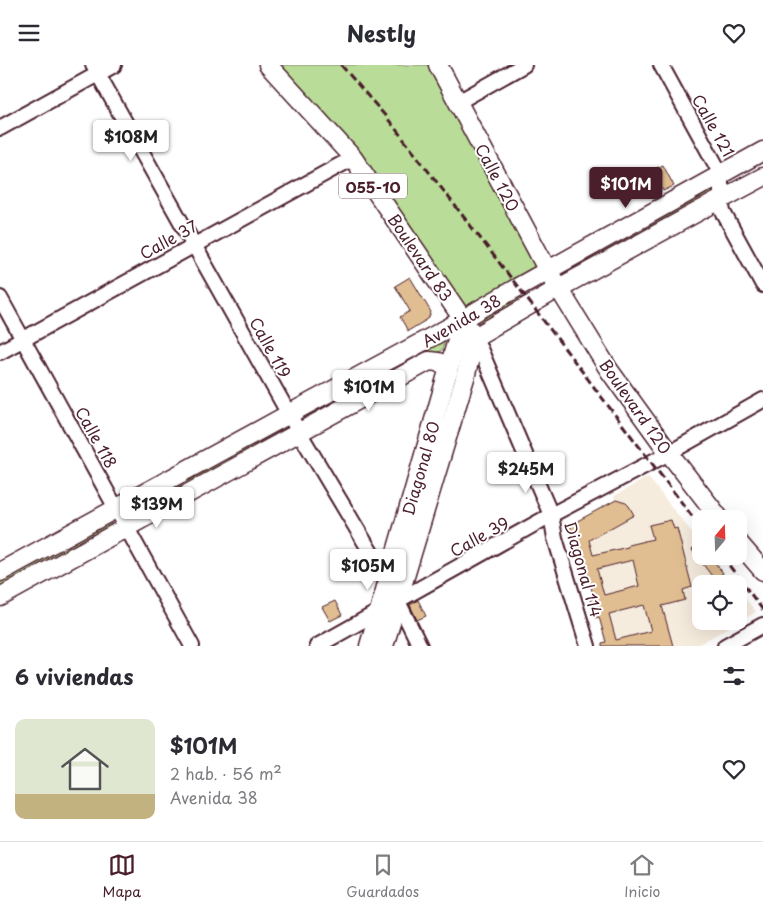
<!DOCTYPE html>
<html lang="es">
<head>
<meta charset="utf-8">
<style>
  :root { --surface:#fff; --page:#f7f7f7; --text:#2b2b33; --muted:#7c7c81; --line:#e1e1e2; --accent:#4a1f2b }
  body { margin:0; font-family:"Playpen Sans",sans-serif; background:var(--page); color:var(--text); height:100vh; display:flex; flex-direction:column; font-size:19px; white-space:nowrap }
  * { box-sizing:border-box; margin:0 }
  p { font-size:16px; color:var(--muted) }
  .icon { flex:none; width:28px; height:28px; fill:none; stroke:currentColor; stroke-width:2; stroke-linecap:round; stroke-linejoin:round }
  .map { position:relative; height:581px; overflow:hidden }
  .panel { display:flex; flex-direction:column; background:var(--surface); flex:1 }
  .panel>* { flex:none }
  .needle { width:32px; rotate:19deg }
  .controls { position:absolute; left:692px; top:445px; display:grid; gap:10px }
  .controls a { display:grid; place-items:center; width:55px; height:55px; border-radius:10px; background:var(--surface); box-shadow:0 5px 20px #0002; font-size:25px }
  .price { position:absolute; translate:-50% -42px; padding:0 11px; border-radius:5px; background:#fff; color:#222; font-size:16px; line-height:32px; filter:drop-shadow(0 1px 2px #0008) }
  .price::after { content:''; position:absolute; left:50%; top:30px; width:15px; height:11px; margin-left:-8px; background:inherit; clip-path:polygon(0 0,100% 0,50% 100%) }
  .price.active { background:var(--accent); color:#fff }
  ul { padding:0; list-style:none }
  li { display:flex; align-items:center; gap:15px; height:125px; padding:0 15px }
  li+li { border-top:1px solid var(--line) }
  li span { display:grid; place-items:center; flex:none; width:140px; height:100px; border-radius:10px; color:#555 }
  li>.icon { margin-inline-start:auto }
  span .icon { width:60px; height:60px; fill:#fffc; stroke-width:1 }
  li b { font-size:21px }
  h2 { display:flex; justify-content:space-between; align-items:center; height:60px; padding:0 15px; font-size:21px }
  header { display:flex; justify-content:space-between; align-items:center; height:65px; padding:0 15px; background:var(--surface); font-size:22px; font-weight:700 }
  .tab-bar { display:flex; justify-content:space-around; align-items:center; height:70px; border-top:1px solid var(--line); background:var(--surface); font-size:14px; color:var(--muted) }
  .tab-bar a { display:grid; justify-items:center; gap:2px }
  .tab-bar .active { color:var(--accent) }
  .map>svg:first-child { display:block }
  .built { fill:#f6ecde }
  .green { fill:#b9dd98; stroke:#827e62 }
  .building { fill:#e0be92; stroke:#4a1f2b; fill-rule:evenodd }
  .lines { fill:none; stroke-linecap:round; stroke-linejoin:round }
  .minor-casing { stroke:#4a1f2b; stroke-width:18 }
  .major-casing { stroke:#4a1f2b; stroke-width:21 }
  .minor { stroke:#fff; stroke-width:14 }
  .major { stroke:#fff; stroke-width:18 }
  .rail { stroke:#4a1f2b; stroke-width:3; stroke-dasharray:8 4; stroke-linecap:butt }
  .labels { text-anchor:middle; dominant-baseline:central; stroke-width:4; stroke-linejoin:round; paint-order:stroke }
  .shield { fill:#fff; stroke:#80626b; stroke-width:1 }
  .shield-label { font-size:15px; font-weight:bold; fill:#4a1f2b }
  .street-label { font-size:16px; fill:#4a1f2b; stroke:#fff }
</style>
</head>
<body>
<header><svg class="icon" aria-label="menu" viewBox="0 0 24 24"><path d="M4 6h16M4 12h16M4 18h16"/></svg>Nestly<svg class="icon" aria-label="heart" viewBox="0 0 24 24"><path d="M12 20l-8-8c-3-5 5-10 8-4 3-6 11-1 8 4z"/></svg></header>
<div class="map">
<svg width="763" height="581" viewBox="0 0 763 581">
  <rect width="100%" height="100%" fill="#fff"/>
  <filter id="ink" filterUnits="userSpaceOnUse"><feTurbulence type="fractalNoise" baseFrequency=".02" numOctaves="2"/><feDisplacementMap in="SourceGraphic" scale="10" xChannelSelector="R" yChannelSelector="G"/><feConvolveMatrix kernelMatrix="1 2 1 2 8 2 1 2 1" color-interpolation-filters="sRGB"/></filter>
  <g filter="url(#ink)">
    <path class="built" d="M648 412 701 479V491H711L733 519H701V556H739V526L756 547 696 581H605L606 577 599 552 595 553 590 534 594 532 587 507H585L578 481 570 460 615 435 614 431Z"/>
    <g class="green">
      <path d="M276 0H428L537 197 535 205 476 241H467L457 237Z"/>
      <path d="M710 121 714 125 713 130 566 212 559 209Z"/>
      <path d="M517 227 522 234 481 258 474 257Z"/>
      <path d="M446 271 442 285 312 354 305 352 307 345Z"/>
      <path d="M278 360 284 362V369L136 450 128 448 130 440Z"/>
      <path d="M105 454 111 457 110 463 0 524V511Z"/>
    </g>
    <g class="building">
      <path d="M663 100 674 121 663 126 653 105Z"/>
      <path d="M410 212 431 247 428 254 408 266 400 252 410 246 395 221Z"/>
      <path d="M616 435 626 438 629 441 634 450 589 475 593 490 628 482V480L653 474 649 460 671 455 674 464 677 463 692 522 683 525 685 535 662 541 673 581H602V578L606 577 599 552 595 553 590 534 594 533 587 507H585L582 494 585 493 573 472 570 460ZM633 495 639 521 604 530 597 504ZM644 540 651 566 616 575 609 549Z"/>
      <path d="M701 477V491H710L723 508 715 515 692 485Z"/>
      <path d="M418 535 426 551 417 555 410 540Z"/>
      <path d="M335 536 342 550 330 556 322 542Z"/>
    </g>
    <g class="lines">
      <defs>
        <g id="minor">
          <path d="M93 0 299 367 388 516 420 581"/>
          <path d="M661 0 717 102 721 110V135L723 147 763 220"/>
          <path d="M458 37 524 0"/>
          <path d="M0 63 114 0"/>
          <path d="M0 233 192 581"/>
          <path d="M475 272 551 450 555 473 588 581"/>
          <path d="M0 287 353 93"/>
          <path d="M317 581 551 450 669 388 763 335"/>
          <path d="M725 581 763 560"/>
        </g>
        <g id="major">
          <path d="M268 0 353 93 475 272"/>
          <path d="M438 0 548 206 609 305 669 388 720 454"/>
          <path d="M475 272 559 223 701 145 763 112"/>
          <path d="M739 478 763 506"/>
          <path d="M0 507 289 349 448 263 518 222 763 86"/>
          <path d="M0 532 429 296 438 297 446 300 448 308"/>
          <path d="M369 581 463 254"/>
          <path d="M384 581 465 313 475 272"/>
        </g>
      </defs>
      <use href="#minor" class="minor-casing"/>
      <use href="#major" class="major-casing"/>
      <use href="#minor" class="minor"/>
      <use href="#major" class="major"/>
      <g class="rail">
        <path d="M341 0 388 54 518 222 701 463"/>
        <path d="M722 491 763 545"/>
      </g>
    </g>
  </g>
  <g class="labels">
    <rect class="shield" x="339" y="108.5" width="68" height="25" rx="4"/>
    <g class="shield-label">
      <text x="373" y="121">055-10</text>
    </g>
    <g class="street-label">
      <text transform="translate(714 60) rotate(61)">Calle 121</text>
      <text transform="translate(498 112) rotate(62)">Calle 120</text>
      <text transform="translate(168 174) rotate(-29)">Calle 37</text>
      <text transform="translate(421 192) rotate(56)">Boulevard 83</text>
      <text transform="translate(461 255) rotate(-30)">Avenida 38</text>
      <text transform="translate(271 282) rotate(61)">Calle 119</text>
      <text transform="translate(636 341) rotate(55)">Boulevard 120</text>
      <text transform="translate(97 372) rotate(61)">Calle 118</text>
      <text transform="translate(420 403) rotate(-74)">Diagonal 80</text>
      <text transform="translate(479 471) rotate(-29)">Calle 39</text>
      <text transform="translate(584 504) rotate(74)">Diagonal 114</text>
    </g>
  </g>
</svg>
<div class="controls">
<a><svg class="needle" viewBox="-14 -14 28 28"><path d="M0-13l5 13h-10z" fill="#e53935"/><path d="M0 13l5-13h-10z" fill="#7c7c81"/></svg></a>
<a><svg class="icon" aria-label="locate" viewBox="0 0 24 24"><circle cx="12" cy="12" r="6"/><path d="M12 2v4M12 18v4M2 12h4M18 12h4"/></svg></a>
</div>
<b class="price" style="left:131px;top:97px">$108M</b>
<b class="price active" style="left:626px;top:144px">$101M</b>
<b class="price" style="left:369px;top:347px">$101M</b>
<b class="price" style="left:526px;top:429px">$245M</b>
<b class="price" style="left:157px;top:464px">$139M</b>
<b class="price" style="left:368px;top:526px">$105M</b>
</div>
<section class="panel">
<h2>6 viviendas<svg class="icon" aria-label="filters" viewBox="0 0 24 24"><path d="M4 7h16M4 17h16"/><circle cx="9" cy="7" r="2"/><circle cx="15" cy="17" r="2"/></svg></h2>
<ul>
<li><span style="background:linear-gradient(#dfe7d0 75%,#c2b280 0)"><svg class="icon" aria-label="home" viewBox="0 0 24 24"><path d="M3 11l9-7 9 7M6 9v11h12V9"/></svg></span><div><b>$101M</b><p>2 hab. · 56 m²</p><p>Avenida 38</p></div><svg class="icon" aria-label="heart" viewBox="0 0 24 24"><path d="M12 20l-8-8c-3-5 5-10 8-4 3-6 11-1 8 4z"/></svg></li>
</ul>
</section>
<nav class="tab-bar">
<a class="active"><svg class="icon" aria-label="map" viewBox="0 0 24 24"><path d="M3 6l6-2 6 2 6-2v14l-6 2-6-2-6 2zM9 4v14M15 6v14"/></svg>Mapa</a>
<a><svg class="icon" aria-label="saved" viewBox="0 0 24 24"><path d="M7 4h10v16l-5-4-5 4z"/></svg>Guardados</a>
<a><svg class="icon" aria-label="home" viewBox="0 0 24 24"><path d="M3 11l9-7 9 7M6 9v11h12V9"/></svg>Inicio</a>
</nav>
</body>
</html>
